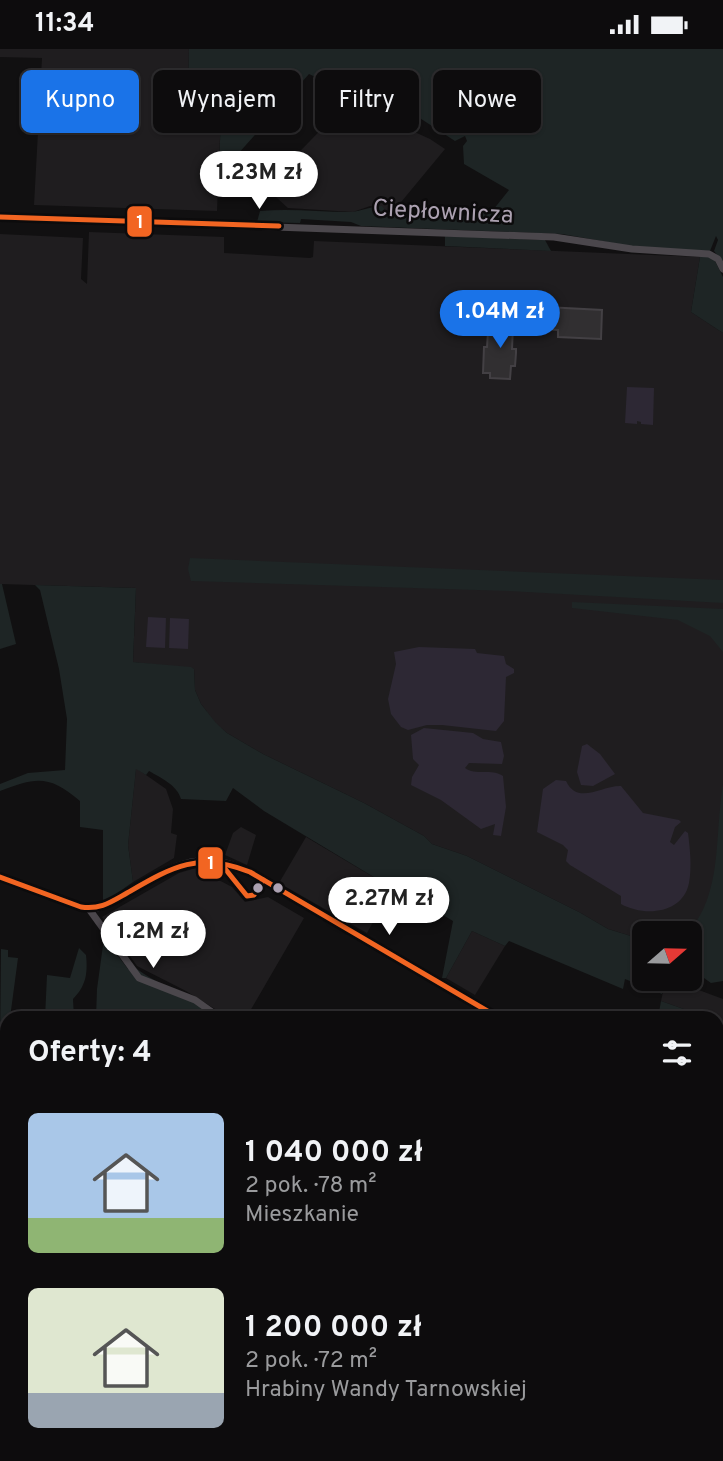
<!DOCTYPE html>
<html lang="pl">
<head>
<meta charset="utf-8">
<style>
  :root { --surface:#0d0c0d; --page:#1b1a1b; --text:#f1f3f6; --muted:#9a9b9d; --line:#2d2c2e; --accent:#1a73e8 }
  body { margin:0; font-family:Overpass,sans-serif; background:var(--page); color:var(--text); height:100vh; display:flex; flex-direction:column; font-size:26px; white-space:nowrap }
  * { box-sizing:border-box; margin:0 }
  p { font-size:23px; color:var(--muted) }
  .icon { flex:none; width:38px; height:38px; fill:none; stroke:currentColor; stroke-width:2; stroke-linecap:round; stroke-linejoin:round }
  .map { position:relative; flex:1; overflow:hidden }
  .sheet { position:absolute; left:0px; top:962px; width:724px; height:450px; display:flex; flex-direction:column; background:var(--surface); border-radius:21px 21px 0 0; box-shadow:0 2px 5px #0004,0 0 0 2px var(--line) }
  .sheet>* { flex:none }
  .guide { position:absolute; left:21px; top:21px; width:682px; height:63px; display:flex; gap:14px }
  .needle { width:46px; rotate:70deg }
  .controls { position:absolute; left:632px; top:872px; display:grid; gap:14px }
  .controls a { display:grid; place-items:center; width:70px; height:70px; border-radius:10px; background:var(--surface); box-shadow:0 2px 5px #0004,0 0 0 2px var(--line); font-size:35px }
  .price { position:absolute; translate:-50% -60px; padding:0 16px; border-radius:24px; background:#fff; color:#222; font-size:23px; line-height:46px; filter:drop-shadow(0 2px 4px #0008) }
  .price::after { content:''; position:absolute; left:50%; top:42px; width:21px; height:16px; margin-left:-10px; background:inherit; clip-path:polygon(0 0,100% 0,50% 100%) }
  .price.on { background:var(--accent); color:#fff }
  ul { padding:0; list-style:none }
  li { display:flex; align-items:center; gap:21px; height:175px; padding:0 28px }
  li span { display:grid; place-items:center; flex:none; width:196px; height:140px; border-radius:10px; color:#555 }
  li>.icon { margin-inline-start:auto }
  span .icon { width:84px; height:84px; fill:#fffc; stroke-width:1 }
  li b { font-size:30px }
  h2 { display:flex; justify-content:space-between; align-items:center; height:84px; padding:0 28px; font-size:30px }
  .chip { padding:0 24px; border-radius:10px; background:var(--surface); box-shadow:0 2px 5px #0004,0 0 0 2px var(--line); font-size:24px; line-height:63px }
  .chip.on { background:var(--accent); color:#fff }
  .status { display:flex; justify-content:space-between; align-items:center; height:49px; padding:0 35px; background:var(--surface); direction:ltr }
  .status svg { height:19px; fill:currentColor }
  .map>svg:first-child { display:block }
  .built { fill:#1f1d1f }
  .green { fill:#1e2525 }
  .water { fill:#2d2834 }
  .building { fill:#312f31; stroke:#434044; stroke-width:2 }
  .lines { fill:none; stroke-linecap:round; stroke-linejoin:round }
  .minor { stroke:#4b474c; stroke-width:7 }
  .major { stroke:#4d494e; stroke-width:9 }
  .bus-1-casing { stroke:#0c0b0c; stroke-width:10 }
  .bus-1 { stroke:#f26522; stroke-width:5 }
  .bus-dot { fill:#aca1b1; stroke:#0c0b0c; stroke-width:2.5 }
  .labels { text-anchor:middle; dominant-baseline:central; stroke-width:5; stroke-linejoin:round; paint-order:stroke }
  .street-label { font-size:24px; fill:#aca1b1; stroke:#0c0b0c }
  .line-badge { stroke:#0c0b0c; stroke-width:2.5 }
  .badge-label { font-size:19px; text-anchor:middle; font-weight:bold; fill:#fff }
</style>
</head>
<body>
<div class="status"><b>11:34</b><svg viewBox="0 0 49 12"><path d="M0 12V9h3v3zM5 12V6h3v6zM10 12V3h3v9zM15 12V0h3v12zM26 1h20v11H26zM47 4h2v5h-2z"/></svg></div>
<div class="map">
<svg width="723" height="1412" viewBox="0 0 723 1412">
  <rect width="100%" height="100%" fill="#111011"/>
  <g class="built">
    <path d="M0 0H189L188 39 222 40 217 162 34 156 42 9 0 8Z"/>
    <path d="M353 48 388 71 430 90 445 100 392 164 370 157 353 163 288 159 265 138Z"/>
    <path d="M89 183 224 188V204L310 209 313 208 314 192 700 208 691 263 723 284V932L690 919V884H644V891L608 880 579 863 467 807 432 795 424 787 364 754 263 705 227 684 216 675 201 655 195 641 194 620 133 613 136 539 0 535V185L83 189 81 230 87 235Z"/>
    <path d="M136 719 166 740 173 760 171 784 177 786 174 809 133 833 128 796Z"/>
    <path d="M241 778 256 786 247 816 225 806 233 784Z"/>
    <path d="M306 788 392 839 367 884 279 834Z"/>
    <path d="M196 819 232 838 245 853 268 848 304 869 246 969 231 970 186 942 137 917 102 868 179 824Z"/>
    <path d="M472 882 505 897 475 946 446 929Z"/>
    <path d="M666 929H682L680 934 723 950V974L718 972V970L709 969 661 952Z"/>
  </g>
  <g class="green">
    <path d="M189 0H723V213L714 202 718 191 716 187 710 202 647 200 562 185 361 177 351 173 301 170 300 174 257 173 260 162C290 159 319 163 349 163 361 163 370 157 382 157L387 164 479 167 484 161H493L509 141 464 115 463 97 467 92 465 87 455 92 409 62 383 49 382 44 359 36C340 44 326 33 309 25L237 106 219 118 222 40 188 39Z"/>
    <path d="M445 187 545 191 551 202 445 197Z"/>
    <path d="M700 208H713L723 228V284L691 263Z"/>
    <path d="M190 509 723 531V554L509 542 191 532 188 520Z"/>
    <path d="M0 535H2L16 595 0 600Z"/>
    <path d="M35 536 136 539 133 613 191 618 194 620 195 641 201 655 216 674 227 684 263 705 364 754 424 787 432 795 467 807 579 863 608 880 644 891V929H666L662 945 625 930 623 940 509 892 505 897 472 882 446 929H442L453 872 394 837 392 839 264 762 233 739 226 752 181 750C177 736 161 729 149 722L146 726 136 720 128 796 133 833 103 854V781L80 778V752C49 726 37 728 0 742V735L28 724 65 721 67 670 59 620 40 541Z"/>
    <path d="M572 553 723 560V603L710 587 678 571 572 559Z"/>
    <path d="M723 735V932L711 934 690 919 688 884C723 843 714 790 723 735Z"/>
    <path d="M104 889 128 920 133 917C161 939 196 949 226 969H96L97 940Z"/>
    <path d="M79 899 86 906C88 924 86 937 73 950L74 969H45L47 926 70 929Z"/>
    <path d="M1 900 8 901V908L18 909 10 969 7 970V1003L0 1002Z"/>
    <path d="M661 952 709 969H658Z"/>
    <path d="M576 1405H642L656 1412H589Z"/>
  </g>
  <g class="water">
    <path d="M627 338 654 339 653 376 641 375V373L637 372V375L625 374Z"/>
    <path d="M148 568 166 569 165 599 146 598Z"/>
    <path d="M170 569 189 570 188 600 169 599Z"/>
    <path d="M419 598 475 600 477 604 504 607 506 615 514 620V624L506 628 504 672 496 682 442 676H427L408 681 401 678 391 665 388 650 396 615 394 603Z"/>
    <path d="M424 679 473 684 483 690 501 693 504 707 502 715 469 714 465 719C475 727 492 719 503 727L506 758 501 787 493 786 495 775 481 780 441 751 411 736 412 728 419 716 413 710 411 686Z"/>
    <path d="M587 695 600 705 615 725 593 737 581 736 577 723 582 697Z"/>
    <path d="M556 731 566 732C578 757 602 736 621 737L643 764 679 771 681 773 675 778 670 793 674 796 685 782 688 784C690 800 692 818 689 834 683 865 644 868 621 855V847L570 816 566 812 568 801 563 796 537 783 543 740Z"/>
  </g>
  <g class="building">
    <path d="M498 258H506L505 277H513L512 300H516V304L515 317H511L510 330 490 329V324H483L484 298H487L488 283H497Z"/>
    <path d="M546 258 602 261 601 290 558 288V281L545 280Z"/>
  </g>
  <g class="lines">
    <g class="minor">
      <path d="M0 168 554 188 632 200 709 205 718 210 723 220"/>
      <path d="M0 828 81 858 94 860C107 857 117 849 128 843 173 817 200 798 250 823L502 970"/>
      <path d="M89 860 139 929 195 951 222 970"/>
      <path d="M0 1073 7 1075"/>
      <path d="M718 1094 723 1097"/>
      <path d="M0 1125 7 1127"/>
      <path d="M0 1235 7 1247"/>
      <path d="M0 1345 7 1349"/>
      <path d="M718 1367 723 1370"/>
      <path d="M160 1405 176 1412"/>
      <path d="M297 1405 299 1412"/>
      <path d="M651 1405 663 1412"/>
      <path d="M8 1412 9 1405"/>
      <path d="M110 1412 111 1405"/>
      <path d="M433 1412V1405"/>
    </g>
    <g class="major">
      <path d="M0 1100 7 1102"/>
      <path d="M0 1110 7 1112"/>
      <path d="M681 1405 691 1412"/>
      <path d="M698 1405 709 1412"/>
    </g>
    <defs>
      <g id="bus-1">
        <path d="M0 168 279 177"/>
        <path d="M218 811 247 847 254 846 263 831"/>
        <path d="M0 828 81 858C100 861 111 853 127 844 172 818 198 802 250 823L501 970"/>
      </g>
    </defs>
    <use href="#bus-1" class="bus-1-casing"/>
    <use href="#bus-1" class="bus-1"/>
  </g>
  <g class="bus-dot">
    <circle cx="258" cy="839" r="6"/>
    <circle cx="278" cy="839" r="6"/>
  </g>
  <g class="labels">
    <g class="street-label">
      <text transform="translate(443 164) rotate(3)">Ciepłownicza</text>
    </g>
  </g>
  <g class="line-badge">
    <rect x="126" y="156" width="27" height="33" rx="7" fill="#f26522"/>
    <rect x="197" y="797" width="27" height="34" rx="7" fill="#f26522"/>
  </g>
  <g class="badge-label">
    <text x="140" y="179">1</text>
    <text x="211" y="820">1</text>
  </g>
</svg>
<div class="controls">
<a><svg class="needle" viewBox="-14 -14 28 28"><path d="M0-13l5 13h-10z" fill="#e53935"/><path d="M0 13l5-13h-10z" fill="#9a9b9d"/></svg></a>
</div>
<b class="price" style="left:259px;top:162px">1.23M zł</b>
<b class="price on" style="left:500px;top:301px">1.04M zł</b>
<b class="price" style="left:389px;top:888px">2.27M zł</b>
<b class="price" style="left:153px;top:921px">1.2M zł</b>
<div class="guide">
<a class="chip on">Kupno</a>
<a class="chip">Wynajem</a>
<a class="chip">Filtry</a>
<a class="chip">Nowe</a>
</div>
<section class="sheet">
<h2>Oferty: 4<svg class="icon" aria-label="filters" viewBox="0 0 24 24"><path d="M4 7h16M4 17h16"/><circle cx="9" cy="7" r="2"/><circle cx="15" cy="17" r="2"/></svg></h2>
<ul>
<li><span style="background:linear-gradient(#a9c7e8 75%,#8fb573 0)"><svg class="icon" aria-label="home" viewBox="0 0 24 24"><path d="M3 11l9-7 9 7M6 9v11h12V9"/></svg></span><div><b>1 040 000 zł</b><p>2 pok. · 78 m²</p><p>Mieszkanie</p></div></li>
<li><span style="background:linear-gradient(#dfe7d0 75%,#9aa5b1 0)"><svg class="icon" aria-label="home" viewBox="0 0 24 24"><path d="M3 11l9-7 9 7M6 9v11h12V9"/></svg></span><div><b>1 200 000 zł</b><p>2 pok. · 72 m²</p><p>Hrabiny Wandy Tarnowskiej</p></div></li>
</ul>
</section>
</div>
</body>
</html>
